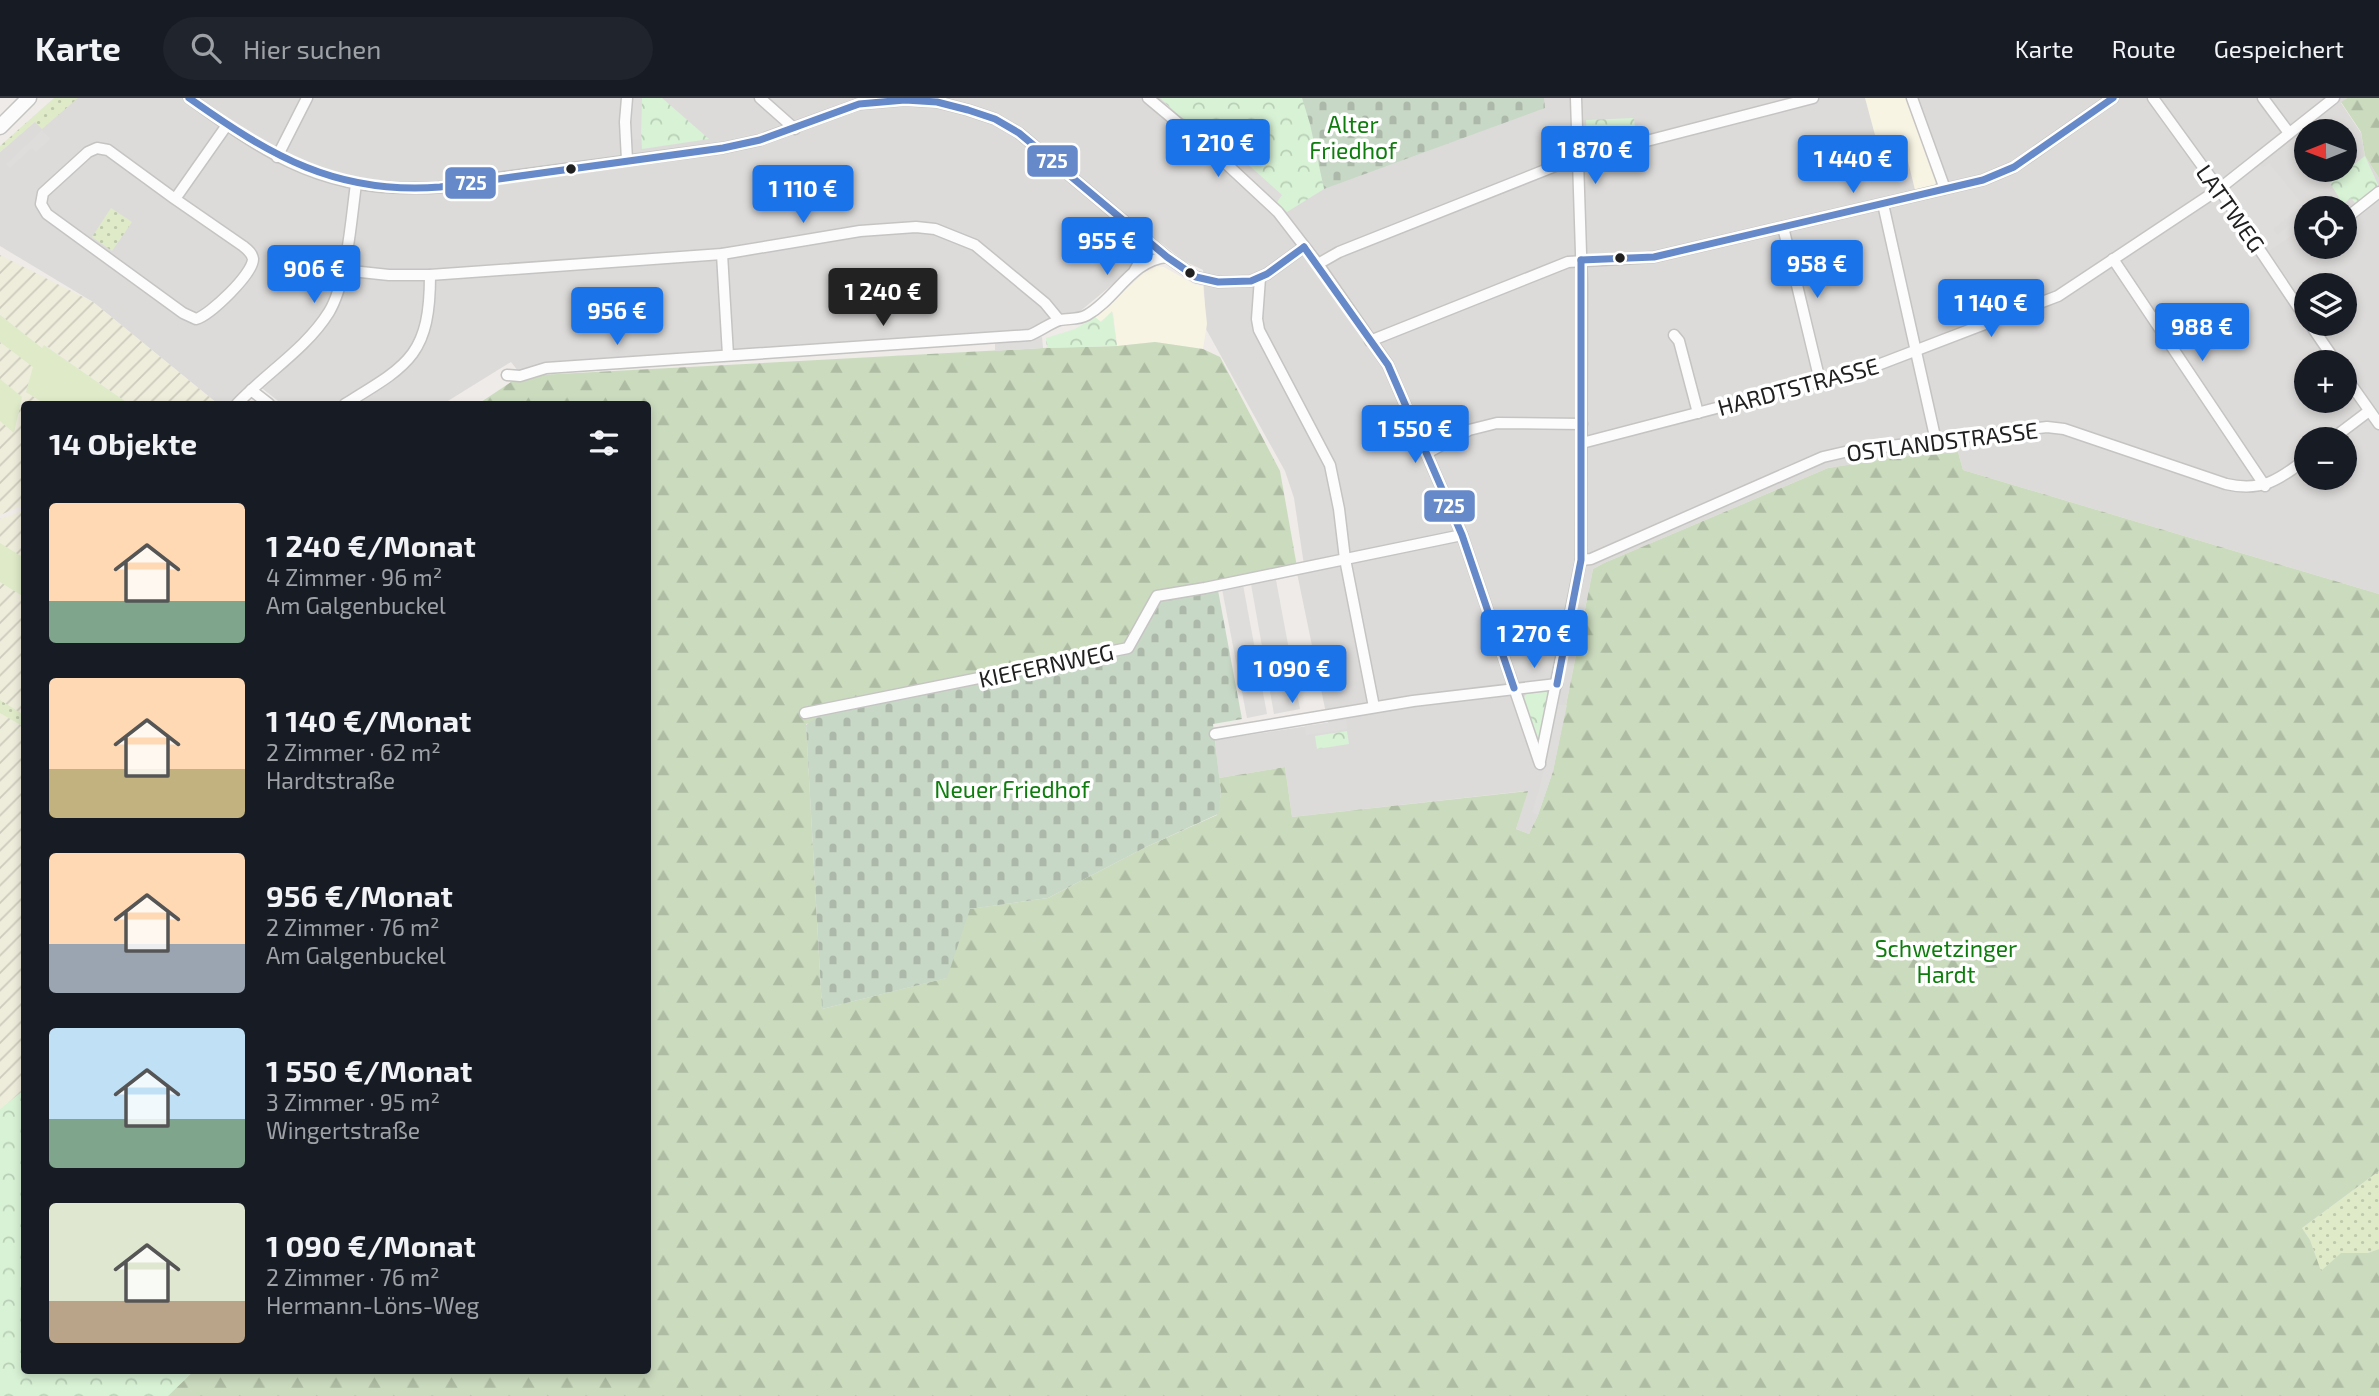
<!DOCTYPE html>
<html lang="de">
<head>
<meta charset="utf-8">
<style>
  :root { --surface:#171b24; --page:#20242c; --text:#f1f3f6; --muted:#9ea1a6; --line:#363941; --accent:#1a73e8 }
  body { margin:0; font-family:"Exo 2",sans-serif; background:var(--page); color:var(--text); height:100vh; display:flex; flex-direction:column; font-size:26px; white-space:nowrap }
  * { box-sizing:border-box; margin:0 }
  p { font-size:23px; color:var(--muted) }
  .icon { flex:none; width:38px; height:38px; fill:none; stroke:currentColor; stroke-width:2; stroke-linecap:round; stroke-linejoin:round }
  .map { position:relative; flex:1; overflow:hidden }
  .details { position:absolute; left:21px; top:303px; width:630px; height:973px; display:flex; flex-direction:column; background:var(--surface); border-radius:7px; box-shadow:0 4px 10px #0003 }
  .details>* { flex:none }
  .needle { width:46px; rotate:269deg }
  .fabs { position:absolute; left:2294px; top:21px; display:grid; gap:14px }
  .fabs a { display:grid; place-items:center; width:63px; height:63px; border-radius:50%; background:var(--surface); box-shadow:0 4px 10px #0003; font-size:35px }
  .price { position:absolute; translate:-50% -60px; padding:0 16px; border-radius:7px; background:var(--accent); color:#fff; font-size:23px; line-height:46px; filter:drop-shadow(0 2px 4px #0008) }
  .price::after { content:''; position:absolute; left:50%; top:42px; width:21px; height:16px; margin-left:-10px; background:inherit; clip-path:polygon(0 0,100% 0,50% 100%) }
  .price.on { background:#222; color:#fff }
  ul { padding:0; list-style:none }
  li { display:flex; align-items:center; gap:21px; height:175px; padding:0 28px }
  li span { display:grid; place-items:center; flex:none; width:196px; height:140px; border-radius:7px; color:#555 }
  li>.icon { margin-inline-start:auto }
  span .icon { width:84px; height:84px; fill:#fffc; stroke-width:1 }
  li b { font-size:30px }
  h2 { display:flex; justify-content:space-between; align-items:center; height:84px; padding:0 28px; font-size:30px }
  header { display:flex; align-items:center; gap:42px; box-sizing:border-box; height:98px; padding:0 35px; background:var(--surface); border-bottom:2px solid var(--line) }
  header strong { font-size:33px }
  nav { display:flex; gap:38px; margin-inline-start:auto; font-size:24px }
  .search { width:490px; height:63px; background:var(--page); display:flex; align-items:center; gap:18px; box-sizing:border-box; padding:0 24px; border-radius:38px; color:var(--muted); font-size:26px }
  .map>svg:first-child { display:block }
  .residential { fill:#dddbda; fill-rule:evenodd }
  .education { fill:#f7f4e4 }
  .farmland { fill:url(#farmland-furrows) }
  .grass { fill:url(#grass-dots) }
  .forest { fill:url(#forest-firs) }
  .cemetery { fill:url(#cemetery-stones) }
  .park { fill:url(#park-crowns) }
  .garden { fill:#deeac8 }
  .parking { fill:#dedddc }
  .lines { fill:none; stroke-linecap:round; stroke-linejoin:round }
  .minor-casing { stroke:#c5c4c3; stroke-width:13 }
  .tertiary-casing { stroke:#c5c4c3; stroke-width:17 }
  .minor { stroke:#fcfcfc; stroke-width:10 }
  .tertiary { stroke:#fcfcfc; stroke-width:14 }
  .bus-1-casing { stroke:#fff; stroke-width:12 }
  .bus-1 { stroke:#6589c9; stroke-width:7 }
  .bus-dot { fill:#202020; stroke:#fff; stroke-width:2.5 }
  .labels { text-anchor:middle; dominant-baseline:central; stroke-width:7; stroke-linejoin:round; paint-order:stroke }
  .park-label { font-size:23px; fill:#0f7d0e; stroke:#fff }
  .street-label { font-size:23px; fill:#202020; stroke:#fff }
  .line-badge { stroke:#fff; stroke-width:2.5 }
  .badge-label { font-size:19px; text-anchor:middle; font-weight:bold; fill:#fff }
</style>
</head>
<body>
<header>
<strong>Karte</strong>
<div class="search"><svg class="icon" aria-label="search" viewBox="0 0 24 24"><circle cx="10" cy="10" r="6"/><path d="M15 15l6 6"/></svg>Hier suchen</div>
<nav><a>Karte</a><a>Route</a><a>Gespeichert</a></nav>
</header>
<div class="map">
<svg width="2379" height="1298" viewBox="0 0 2379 1298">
  <defs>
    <pattern id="farmland-furrows" width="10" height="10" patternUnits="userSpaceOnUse" patternTransform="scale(1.75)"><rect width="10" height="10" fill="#eeeddc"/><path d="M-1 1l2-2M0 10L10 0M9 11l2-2" fill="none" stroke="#cccbbc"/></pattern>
    <pattern id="grass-dots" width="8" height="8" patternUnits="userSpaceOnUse" patternTransform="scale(1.75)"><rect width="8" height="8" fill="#deeac8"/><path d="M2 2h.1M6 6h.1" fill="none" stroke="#bec8ac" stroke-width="1.8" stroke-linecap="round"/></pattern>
    <pattern id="forest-firs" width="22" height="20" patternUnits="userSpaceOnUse" patternTransform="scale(1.75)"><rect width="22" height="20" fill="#cbdbbe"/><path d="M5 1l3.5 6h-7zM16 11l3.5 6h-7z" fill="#aebca3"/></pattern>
    <pattern id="cemetery-stones" width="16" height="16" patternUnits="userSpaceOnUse" patternTransform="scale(1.75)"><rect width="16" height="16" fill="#c8d8c6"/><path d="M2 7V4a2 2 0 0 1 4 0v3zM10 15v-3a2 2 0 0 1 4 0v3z" fill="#acb9aa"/></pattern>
    <pattern id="park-crowns" width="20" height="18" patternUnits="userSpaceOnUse" patternTransform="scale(1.75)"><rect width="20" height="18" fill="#d8f2d5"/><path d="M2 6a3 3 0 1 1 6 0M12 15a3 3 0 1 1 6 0" fill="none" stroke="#b9cfb7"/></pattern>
  </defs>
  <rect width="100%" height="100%" fill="#eeebe8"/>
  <path class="residential" d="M61 0H2347L2341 5 2361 35 2365 58 2379 80V496L1963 372 1958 354 1897 359 1828 370 1604 465 1593 471 1553 673 1538 717 1529 736 1516 731 1527 693 1292 719 1285 669 1219 680 1215 642 1328 625 1297 475 1305 474 1294 400 1285 373 1206 231 1203 172 1184 163 1152 138 1124 177 1078 215 1031 231 546 264 518 273 511 264 443 306H282L254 284 230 306H218L93 204 0 148V54ZM2306 33H2345V72H2306ZM2306 110H2345V149H2306ZM2306 187H2345V226H2306ZM2306 264H2345V303H2306ZM2306 341H2345V380H2306Z"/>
  <g class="education">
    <path d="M1865 0H1906L1937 82 1935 87 1915 92 1903 43 1878 48Z"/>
    <path d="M1157 168 1164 169 1194 186 1203 188 1207 226 1203 251 1155 244 1117 248 1113 214 1100 224 1095 219 1145 174Z"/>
  </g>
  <g class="farmland">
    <path d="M0 157 93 204 218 306H129L45 247 42 250 0 217Z"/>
    <path d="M0 244 34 269 26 294 45 306H24V407L0 417V323L14 334 22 300 0 281Z"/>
    <path d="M24 412V1006L0 1031V421Z"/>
  </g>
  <g class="grass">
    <path d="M54 0H78L42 31 35 24 0 54V48Z"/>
    <path d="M111 110 132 124 112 153 92 139Z"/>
    <path d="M0 602 24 617V629L0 615Z"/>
    <path d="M2379 1073V1151L2368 1155H2341L2321 1174 2310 1142 2302 1130Z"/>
  </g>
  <g class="forest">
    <path d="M2347 0H2379V80L2365 58 2361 34 2341 4Z"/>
    <path d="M1155 244 1203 251 1220 259 1280 373 1297 469 1176 496 1129 551 806 626 822 911 946 880 969 811 1048 800 1146 749 1217 717 1221 695 1219 680 1285 669 1292 719 1528 693 1516 731 1529 736 1538 717 1553 673 1593 471 1604 465 1828 370 1897 359 1958 354 1963 372 2379 496V1073L2302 1130 2310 1142 2321 1173 2341 1155H2368L2379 1151V1298H42L66 1272H648V306H478L520 278 1043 250 1117 248Z"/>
  </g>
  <g class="cemetery">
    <path d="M1302 0H1544L1545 10 1324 91Z"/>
    <path d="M1217 487 1242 621 1213 626 1221 695 1218 716 1146 749 1048 800 970 811 947 880 822 911 806 627 824 614 1129 551 1158 499Z"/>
  </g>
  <g class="park">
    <path d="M642 0H662L709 41 642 51 640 18Z"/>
    <path d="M1160 0H1302L1310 26 1324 91 1287 114 1277 104 1281 97 1231 52 1225 59Z"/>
    <path d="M1634 20 1636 40 1590 43 1587 38 1586 22Z"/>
    <path d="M1630 52 1631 58 1636 57 1637 73 1588 75 1587 58 1590 53Z"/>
    <path d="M2365 58 2379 89 2356 106 2351 100 2343 106 2330 85Z"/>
    <path d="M1112 213 1117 248 1047 250 1046 240 1075 231 1095 219 1101 224Z"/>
    <path d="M1545 593 1550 597 1539 651 1523 602 1526 596Z"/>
    <path d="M1347 633 1349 646 1317 651 1315 638Z"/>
    <path d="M24 992V1272H195L168 1298H0V1011Z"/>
  </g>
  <g class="garden">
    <path d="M0 217 42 250 44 247 129 306H45L26 294 33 269 0 244Z"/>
    <path d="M0 281 22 299 14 335 0 323Z"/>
    <path d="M0 445 24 460V499L0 484Z"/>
  </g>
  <g class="parking">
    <path d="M633 0H642L641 41 632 42 631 12Z"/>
    <path d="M42 32 51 41 36 54 32 50 10 70 6 66Z"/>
    <path d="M1231 51 1282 97 1277 104 1225 59Z"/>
    <path d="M2269 65 2303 107 2273 131 2277 137 2292 125 2298 133 2269 153 2229 93 2230 90 2260 67 2263 70Z"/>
    <path d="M1042 239 1043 250 995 253V243Z"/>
    <path d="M1276 482 1300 611 1274 616 1251 486Z"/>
    <path d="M1243 487 1267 616 1247 620 1222 491Z"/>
    <path d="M1558 607H1567L1553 673 1538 717 1532 714 1540 688Z"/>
    <path d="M1346 622 1347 631 1306 637 1305 628Z"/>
  </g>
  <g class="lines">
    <defs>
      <g id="minor">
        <path d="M189 0C260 51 315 90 407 90 424 90 443 91 460 85L723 50 760 42 859 6 905 2 937 4 968 12 995 21 1019 35 1167 159 1196 179 1218 184 1251 183 1267 176 1304 149"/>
        <path d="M760 0 795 31"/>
        <path d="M1148 0 1220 60 1278 114 1318 166 1388 267 1462 437 1540 666"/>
        <path d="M1912 0 1945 91"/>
        <path d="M2153 0 2219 91 2306 221"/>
        <path d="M2263 0 2289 35"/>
        <path d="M1578 49 1631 47 1813 0"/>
        <path d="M277 59 307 0"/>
        <path d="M627 62 625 24 627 0"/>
        <path d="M175 101 243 148C248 152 252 155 253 161 253 176 210 217 196 221L183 215 47 116 41 106 43 95 88 54 97 50 108 52 175 101 227 27"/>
        <path d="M1883 106 1936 343"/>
        <path d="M2345 121 2379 94"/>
        <path d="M1783 129 1820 283"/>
        <path d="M722 156 728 257"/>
        <path d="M2113 161 2265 388"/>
        <path d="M1318 166 1339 154 1578 59"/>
        <path d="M342 172 389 177H430L722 156 860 133 916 129 935 131 975 147 1045 205 1059 222"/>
        <path d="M1135 172 1144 156V139"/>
        <path d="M1260 180 1257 221 1259 232 1330 367 1339 411 1345 461 1374 609"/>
        <path d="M2310 226 2336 264"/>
        <path d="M1674 237 1679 243 1698 315"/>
        <path d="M1370 243 1568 164 1654 159 1983 82 2014 69 2113 0"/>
        <path d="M507 277 520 278 546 270 1030 237C1040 233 1052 224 1060 222 1070 220 1078 222 1087 217 1116 201 1131 162 1167 159"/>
        <path d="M2345 278 2379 326"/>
        <path d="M251 292 269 306"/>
        <path d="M237 306C266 275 306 251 329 214 347 184 351 122 356 86"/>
        <path d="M345 306C409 267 430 257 430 177"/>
        <path d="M2332 341 2369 313"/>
        <path d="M1582 345 1870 270 2058 198 2219 91 2334 0"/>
        <path d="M1427 355 1469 332 1497 325 1582 326"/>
        <path d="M1581 462 1591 461 1823 359 1849 353 2047 329 2064 331 2226 386C2262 394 2279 382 2306 361"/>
        <path d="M805 615 1128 550 1157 498 1205 490 1462 437"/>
        <path d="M1215 636 1413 603 1557 586"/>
        <path d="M1540 663 1581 462 1582 186 1576 0"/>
      </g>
      <path id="tertiary" d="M0 29 29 0"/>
    </defs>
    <use href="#minor" class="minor-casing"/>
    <use href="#tertiary" class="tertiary-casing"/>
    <use href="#minor" class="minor"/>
    <use href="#tertiary" class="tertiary"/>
    <defs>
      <g id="bus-1">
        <path d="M189 0C271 58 336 97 440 89L723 50 760 42 859 6 905 2 937 4 968 12 995 21 1019 35 1167 159 1196 179 1218 184 1251 183 1267 176 1304 149"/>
        <path d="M1304 149 1388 267 1462 437 1514 590"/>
        <path d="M1581 162 1654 159 1983 82 2014 69 2113 0"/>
        <path d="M1557 586 1581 462V162"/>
      </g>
    </defs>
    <use href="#bus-1" class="bus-1-casing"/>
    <use href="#bus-1" class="bus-1"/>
  </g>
  <g class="bus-dot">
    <circle cx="571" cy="71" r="6"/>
    <circle cx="1620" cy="160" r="6"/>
    <circle cx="1190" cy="175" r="6"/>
  </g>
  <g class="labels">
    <g class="park-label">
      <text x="1353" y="26">Alter<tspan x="1353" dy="26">Friedhof</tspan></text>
      <text x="1012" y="691">Neuer Friedhof</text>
      <text x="1946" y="850">Schwetzinger<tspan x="1946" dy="26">Hardt</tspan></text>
    </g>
    <g class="street-label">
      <text transform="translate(2231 110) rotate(55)">LATTWEG</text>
      <text transform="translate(1798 288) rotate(-15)">HARDTSTRASSE</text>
      <text transform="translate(1942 343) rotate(-7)">OSTLANDSTRASSE</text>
      <text transform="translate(1046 567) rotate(-12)">KIEFERNWEG</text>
    </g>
  </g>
  <g class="line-badge">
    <rect x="1026" y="46" width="53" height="34" rx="7" fill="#6589c9"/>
    <rect x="444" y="68" width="53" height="34" rx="7" fill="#6589c9"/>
    <rect x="1423" y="391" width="53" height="34" rx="7" fill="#6589c9"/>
  </g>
  <g class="badge-label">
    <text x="1052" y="70">725</text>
    <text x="471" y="92">725</text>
    <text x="1449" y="415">725</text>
  </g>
</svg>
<div class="fabs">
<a><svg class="needle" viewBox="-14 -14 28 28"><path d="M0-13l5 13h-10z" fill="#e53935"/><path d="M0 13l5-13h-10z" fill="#9ea1a6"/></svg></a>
<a><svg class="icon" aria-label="locate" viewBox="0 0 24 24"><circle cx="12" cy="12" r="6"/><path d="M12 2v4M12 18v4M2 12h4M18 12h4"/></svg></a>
<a><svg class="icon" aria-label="layers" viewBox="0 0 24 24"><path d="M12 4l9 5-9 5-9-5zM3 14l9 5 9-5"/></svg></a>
<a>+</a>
<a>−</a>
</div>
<b class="price" style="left:1218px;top:81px">1 210 €</b>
<b class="price" style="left:1595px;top:88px">1 870 €</b>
<b class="price" style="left:1853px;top:97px">1 440 €</b>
<b class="price" style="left:803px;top:127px">1 110 €</b>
<b class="price" style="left:1107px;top:179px">955 €</b>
<b class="price" style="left:1817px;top:202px">958 €</b>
<b class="price" style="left:314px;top:207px">906 €</b>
<b class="price on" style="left:883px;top:230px">1 240 €</b>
<b class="price" style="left:1991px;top:241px">1 140 €</b>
<b class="price" style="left:617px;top:249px">956 €</b>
<b class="price" style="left:2202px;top:265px">988 €</b>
<b class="price" style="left:1415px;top:367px">1 550 €</b>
<b class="price" style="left:1534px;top:572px">1 270 €</b>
<b class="price" style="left:1292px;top:607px">1 090 €</b>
<section class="details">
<h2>14 Objekte<svg class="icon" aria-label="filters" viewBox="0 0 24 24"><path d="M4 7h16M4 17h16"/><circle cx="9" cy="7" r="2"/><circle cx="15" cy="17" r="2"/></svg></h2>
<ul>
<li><span style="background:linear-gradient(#ffd9b3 70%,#7fa58c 0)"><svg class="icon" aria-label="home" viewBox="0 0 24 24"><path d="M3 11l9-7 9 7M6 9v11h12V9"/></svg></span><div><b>1 240 €/Monat</b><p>4 Zimmer · 96 m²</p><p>Am Galgenbuckel</p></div></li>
<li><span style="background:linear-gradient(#ffd9b3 65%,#c2b280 0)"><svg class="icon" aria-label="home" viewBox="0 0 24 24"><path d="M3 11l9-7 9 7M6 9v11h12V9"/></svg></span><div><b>1 140 €/Monat</b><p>2 Zimmer · 62 m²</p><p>Hardtstraße</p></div></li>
<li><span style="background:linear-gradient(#ffd9b3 65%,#9aa5b1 0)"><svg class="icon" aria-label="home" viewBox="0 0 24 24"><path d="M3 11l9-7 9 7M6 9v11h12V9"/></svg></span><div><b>956 €/Monat</b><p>2 Zimmer · 76 m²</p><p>Am Galgenbuckel</p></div></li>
<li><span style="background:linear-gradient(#bfe0f5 65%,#7fa58c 0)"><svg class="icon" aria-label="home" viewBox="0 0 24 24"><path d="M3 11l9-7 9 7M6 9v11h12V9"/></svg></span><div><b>1 550 €/Monat</b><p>3 Zimmer · 95 m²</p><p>Wingertstraße</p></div></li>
<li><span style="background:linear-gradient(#dfe7d0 70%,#b9a48a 0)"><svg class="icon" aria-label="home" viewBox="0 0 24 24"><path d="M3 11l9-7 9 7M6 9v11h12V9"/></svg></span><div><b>1 090 €/Monat</b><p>2 Zimmer · 76 m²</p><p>Hermann-Löns-Weg</p></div></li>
</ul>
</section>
</div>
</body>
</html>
